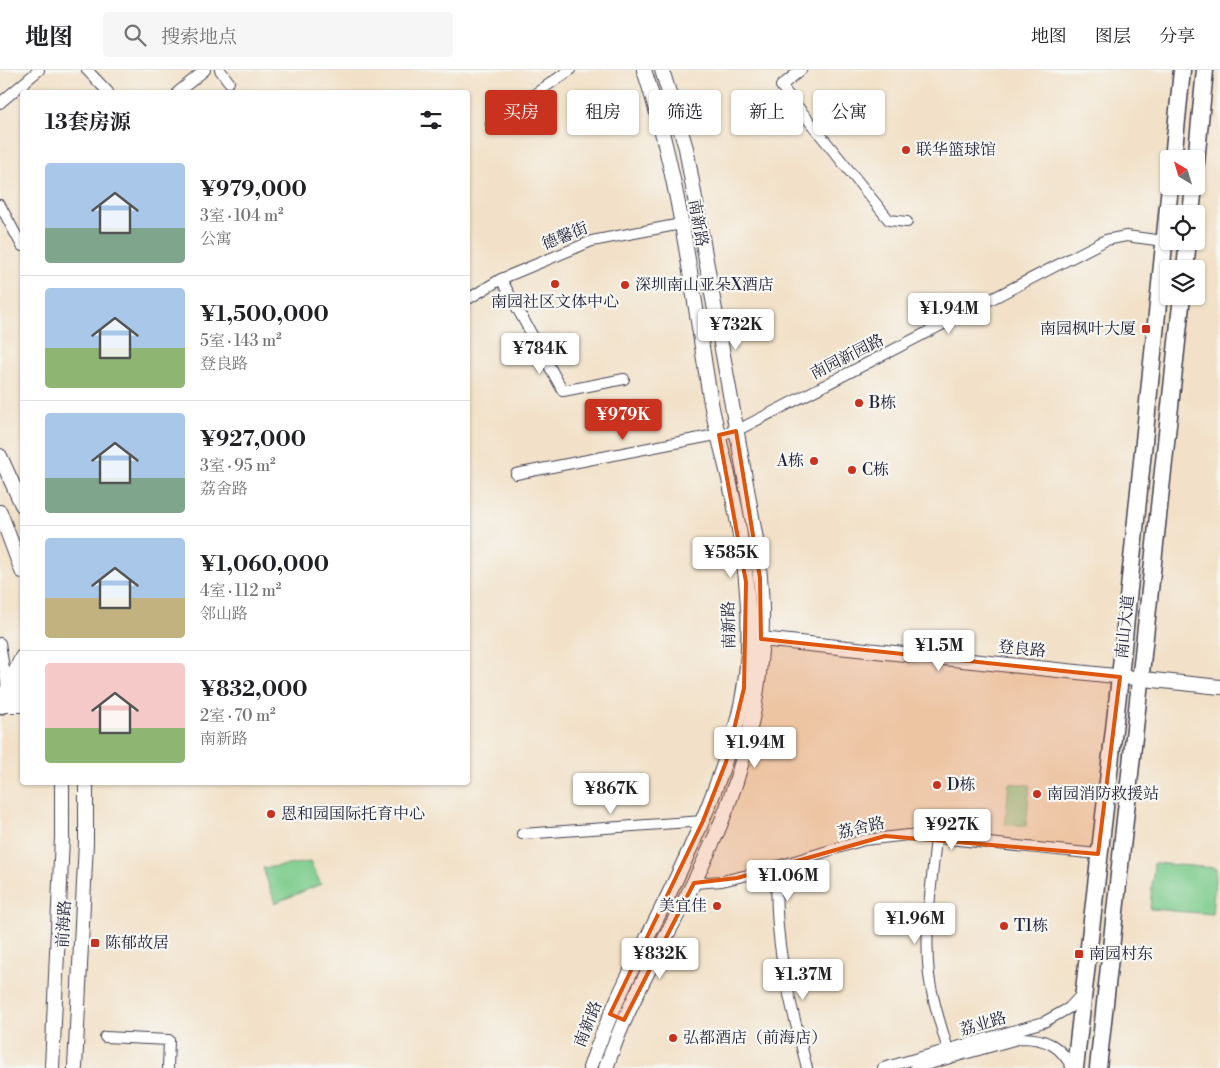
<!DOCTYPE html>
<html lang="zh">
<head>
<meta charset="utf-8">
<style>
  :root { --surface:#fff; --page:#f6f6f6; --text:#202124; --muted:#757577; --line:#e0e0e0; --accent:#c8321e }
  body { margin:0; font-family:"Libre Bodoni","Noto Serif SC",serif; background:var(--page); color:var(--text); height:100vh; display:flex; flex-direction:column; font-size:19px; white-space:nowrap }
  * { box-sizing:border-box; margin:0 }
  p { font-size:16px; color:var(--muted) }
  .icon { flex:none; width:28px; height:28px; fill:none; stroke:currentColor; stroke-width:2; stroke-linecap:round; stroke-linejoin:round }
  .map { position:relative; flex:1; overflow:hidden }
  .panel { position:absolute; left:20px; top:20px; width:450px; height:695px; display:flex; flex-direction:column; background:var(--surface); border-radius:5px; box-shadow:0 1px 4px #0004 }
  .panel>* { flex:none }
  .banner { position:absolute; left:485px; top:20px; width:475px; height:45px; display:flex; gap:10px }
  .needle { width:32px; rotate:322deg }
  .fabs { position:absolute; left:1160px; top:80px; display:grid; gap:10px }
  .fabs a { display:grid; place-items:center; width:45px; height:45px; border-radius:5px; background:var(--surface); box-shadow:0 1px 4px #0004; font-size:25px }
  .price { position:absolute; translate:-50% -42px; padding:0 11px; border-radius:5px; background:#fff; color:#222; font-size:16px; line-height:32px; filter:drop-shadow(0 1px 2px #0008) }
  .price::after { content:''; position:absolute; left:50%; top:30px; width:15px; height:11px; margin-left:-8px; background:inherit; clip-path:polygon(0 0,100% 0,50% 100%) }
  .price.active { background:var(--accent); color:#fff }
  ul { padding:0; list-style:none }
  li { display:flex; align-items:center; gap:15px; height:125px; padding:0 25px }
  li+li { border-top:1px solid var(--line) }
  li span { display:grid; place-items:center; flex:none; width:140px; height:100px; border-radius:5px; color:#555 }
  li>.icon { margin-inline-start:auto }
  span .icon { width:60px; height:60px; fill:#fffc; stroke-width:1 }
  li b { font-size:21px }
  h2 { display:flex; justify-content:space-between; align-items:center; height:60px; padding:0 25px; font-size:21px }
  .tag { padding:0 18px; border-radius:5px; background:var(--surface); box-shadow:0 1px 4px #0004; font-size:18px; line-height:45px }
  .tag.active { background:var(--accent); color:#fff }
  header { display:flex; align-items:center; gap:30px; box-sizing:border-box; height:70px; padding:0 25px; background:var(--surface); border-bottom:1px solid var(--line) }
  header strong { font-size:24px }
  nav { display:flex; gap:28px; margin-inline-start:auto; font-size:18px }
  .search { width:350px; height:45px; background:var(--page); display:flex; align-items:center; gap:12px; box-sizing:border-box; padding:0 18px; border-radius:5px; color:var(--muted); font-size:19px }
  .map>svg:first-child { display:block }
  .green { fill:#7ccb8b; stroke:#4f7663 }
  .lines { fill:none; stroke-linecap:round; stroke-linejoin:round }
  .minor-casing { stroke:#413f50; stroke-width:12 }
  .tertiary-casing { stroke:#413f50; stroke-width:15 }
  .secondary-casing { stroke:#413f50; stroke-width:16 }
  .primary-casing { stroke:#413f50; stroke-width:19 }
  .minor { stroke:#fff; stroke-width:10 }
  .tertiary { stroke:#fff; stroke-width:12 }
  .secondary { stroke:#fff; stroke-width:14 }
  .primary { stroke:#fff; stroke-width:16 }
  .marked { fill:#de560e; fill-opacity:0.2; stroke:#de560e; stroke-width:4; stroke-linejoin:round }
  .poi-dot { fill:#c8321e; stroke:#f6f6f2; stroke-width:2 }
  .labels { text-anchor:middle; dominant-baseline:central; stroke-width:4.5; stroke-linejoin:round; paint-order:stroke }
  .poi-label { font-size:16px; fill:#22223b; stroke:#f6f6f2; text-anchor:start }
  .street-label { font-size:16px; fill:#22223b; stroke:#f6f6f2 }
</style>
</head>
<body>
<header>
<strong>地图</strong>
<div class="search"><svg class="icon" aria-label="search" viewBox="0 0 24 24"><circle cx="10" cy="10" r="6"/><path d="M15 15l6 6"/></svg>搜索地点</div>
<nav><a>地图</a><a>图层</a><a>分享</a></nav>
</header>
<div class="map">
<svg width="1220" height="998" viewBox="0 0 1220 998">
  <rect width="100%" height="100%" fill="#f6f6f2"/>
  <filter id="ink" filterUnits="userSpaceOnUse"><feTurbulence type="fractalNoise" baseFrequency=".02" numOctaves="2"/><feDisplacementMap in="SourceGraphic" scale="10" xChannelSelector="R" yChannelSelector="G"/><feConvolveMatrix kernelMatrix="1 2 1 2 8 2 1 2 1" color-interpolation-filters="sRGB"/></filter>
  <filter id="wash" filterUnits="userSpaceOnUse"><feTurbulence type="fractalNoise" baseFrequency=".0096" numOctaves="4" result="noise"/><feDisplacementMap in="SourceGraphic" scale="20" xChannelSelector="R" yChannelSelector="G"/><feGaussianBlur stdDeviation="1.12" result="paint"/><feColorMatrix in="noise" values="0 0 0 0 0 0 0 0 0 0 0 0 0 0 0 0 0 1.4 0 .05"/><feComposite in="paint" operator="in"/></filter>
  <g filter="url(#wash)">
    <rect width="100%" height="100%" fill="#f2e1c8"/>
    <g class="green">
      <path d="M1009 713 1030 715 1026 756 1005 754Z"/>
      <path d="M310 792 321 814 275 833 263 798Z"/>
      <path d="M1154 793 1216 798 1212 844 1150 839Z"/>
    </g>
  </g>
  <g filter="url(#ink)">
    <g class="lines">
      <defs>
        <g id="minor">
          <path d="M87 0 108 22"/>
          <path d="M220 0 229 12"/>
          <path d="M801 0 781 16 889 150 907 152"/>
          <path d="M178 22 205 0"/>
          <path d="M0 33 39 0"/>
          <path d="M491 54 570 0"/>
          <path d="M0 135 22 176"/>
          <path d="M501 209 563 321 624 309"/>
          <path d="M468 229 501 209 592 171 681 154"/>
          <path d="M516 404 736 361 1106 170 1126 166 1164 171"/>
          <path d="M0 573 7 618"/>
          <path d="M522 764 703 751"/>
          <path d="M936 767C932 813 924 859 929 905 932 930 941 955 948 980"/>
          <path d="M777 798C773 873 789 927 807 998"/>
          <path d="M694 813 722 811 752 804 864 770 908 765 1098 784"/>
          <path d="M105 967 169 970 168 998"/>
          <path d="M883 998 1044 952 1069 938 1083 923"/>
          <path d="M915 998 1021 968C1046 968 1061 976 1072 998"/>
        </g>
        <g id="tertiary">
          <path d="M0 625 22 610"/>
          <path d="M2 637 22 623"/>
        </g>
        <g id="secondary">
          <path d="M0 386 22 435"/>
          <path d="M0 442 22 501"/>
          <path d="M761 569 1220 617"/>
          <path d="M7 620 22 587"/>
          <path d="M5 635H22"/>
          <path d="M52 998 62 767V712"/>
          <path d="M75 998 86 772V712"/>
          <path d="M590 998C607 947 632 899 656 850 688 786 718 721 737 652 758 576 747 490 730 414 724 385 715 357 710 327 692 218 679 106 644 0"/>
          <path d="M606 998C630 925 673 859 705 789 742 713 763 628 762 543 762 521 759 498 757 475L686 78 662 0"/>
        </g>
        <g id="primary">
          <path d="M1173 89 1182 0"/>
          <path d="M1196 92 1205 0"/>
          <path d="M1191 144 1194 116"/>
          <path d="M1185 199 1188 171"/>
          <path d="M1075 998 1120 607 1170 116"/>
          <path d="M1098 998 1182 226"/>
        </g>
      </defs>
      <use href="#minor" class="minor-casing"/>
      <use href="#tertiary" class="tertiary-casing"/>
      <use href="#secondary" class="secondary-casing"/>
      <use href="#primary" class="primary-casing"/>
      <use href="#minor" class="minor"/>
      <use href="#tertiary" class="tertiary"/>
      <use href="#secondary" class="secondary"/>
      <use href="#primary" class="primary"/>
    </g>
  </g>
  <path class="marked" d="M736 361 760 508 761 569 1120 607 1098 784 885 766 737 808 694 813 624 950 610 944 703 751 726 692 744 618 746 512 719 365Z"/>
  <g class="poi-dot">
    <circle cx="906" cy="80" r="5"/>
    <circle cx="555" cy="214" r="5"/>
    <circle cx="625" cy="215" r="5"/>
    <rect x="1141" y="254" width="10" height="10" rx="2.5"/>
    <circle cx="859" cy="333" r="5"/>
    <circle cx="814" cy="391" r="5"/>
    <circle cx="852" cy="400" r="5"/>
    <circle cx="937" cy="715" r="5"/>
    <circle cx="1037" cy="724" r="5"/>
    <circle cx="271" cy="744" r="5"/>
    <circle cx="717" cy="836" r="5"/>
    <circle cx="1004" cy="856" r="5"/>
    <rect x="90" y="868" width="10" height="10" rx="2.5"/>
    <rect x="1074" y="879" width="10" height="10" rx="2.5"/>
    <circle cx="673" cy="968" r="5"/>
  </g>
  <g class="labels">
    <g class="poi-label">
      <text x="916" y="80">联华篮球馆</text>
      <text x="635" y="215">深圳南山亚朵X酒店</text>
      <text x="555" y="232" text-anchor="middle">南园社区文体中心</text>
      <text x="1136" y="259" text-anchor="end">南园枫叶大厦</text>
      <text x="869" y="333">B栋</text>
      <text x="804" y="391" text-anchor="end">A栋</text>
      <text x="862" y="400">C栋</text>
      <text x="947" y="715">D栋</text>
      <text x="1047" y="724">南园消防救援站</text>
      <text x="281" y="744">恩和园国际托育中心</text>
      <text x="707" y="836" text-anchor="end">美宜佳</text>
      <text x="1014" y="856">T1栋</text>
      <text x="105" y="873">陈郁故居</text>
      <text x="1089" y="884">南园村东</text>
      <text x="683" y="968">弘都酒店（前海店）</text>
    </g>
    <g class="street-label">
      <text transform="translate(698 153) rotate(80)">南新路</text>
      <text transform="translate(565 166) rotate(-22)">德馨街</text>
      <text transform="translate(847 287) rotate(-27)">南园新园路</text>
      <text transform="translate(729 555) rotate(-91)">南新路</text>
      <text transform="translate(1125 557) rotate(-84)">南山大道</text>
      <text transform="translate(1022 579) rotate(6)">登良路</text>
      <text transform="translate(861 758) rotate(-13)">荔舍路</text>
      <text transform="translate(64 854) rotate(-87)">前海路</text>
      <text transform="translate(588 954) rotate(-68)">南新路</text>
      <text transform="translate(983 954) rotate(-16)">荔业路</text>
    </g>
  </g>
</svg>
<div class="fabs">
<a><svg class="needle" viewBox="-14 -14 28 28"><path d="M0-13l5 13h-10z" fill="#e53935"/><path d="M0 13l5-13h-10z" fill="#757577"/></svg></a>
<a><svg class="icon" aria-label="locate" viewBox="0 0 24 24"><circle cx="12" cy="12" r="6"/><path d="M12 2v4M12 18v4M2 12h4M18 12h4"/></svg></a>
<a><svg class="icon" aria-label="layers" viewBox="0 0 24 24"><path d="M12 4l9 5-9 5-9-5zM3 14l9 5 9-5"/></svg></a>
</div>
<b class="price" style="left:949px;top:265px">¥1.94M</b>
<b class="price" style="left:736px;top:281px">¥732K</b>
<b class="price" style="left:540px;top:305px">¥784K</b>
<b class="price active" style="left:623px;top:371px">¥979K</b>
<b class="price" style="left:731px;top:509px">¥585K</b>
<b class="price" style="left:939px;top:602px">¥1.5M</b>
<b class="price" style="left:755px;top:699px">¥1.94M</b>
<b class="price" style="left:611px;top:745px">¥867K</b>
<b class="price" style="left:952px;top:781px">¥927K</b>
<b class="price" style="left:788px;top:832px">¥1.06M</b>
<b class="price" style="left:915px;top:875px">¥1.96M</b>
<b class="price" style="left:660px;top:910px">¥832K</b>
<b class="price" style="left:803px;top:931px">¥1.37M</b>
<div class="banner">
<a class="tag active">买房</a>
<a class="tag">租房</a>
<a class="tag">筛选</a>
<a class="tag">新上</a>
<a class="tag">公寓</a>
</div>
<section class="panel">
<h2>13套房源<svg class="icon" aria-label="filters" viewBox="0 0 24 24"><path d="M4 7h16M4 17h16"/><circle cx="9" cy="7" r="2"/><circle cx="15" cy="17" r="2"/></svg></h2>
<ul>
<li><span style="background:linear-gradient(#a9c7e8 65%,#7fa58c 0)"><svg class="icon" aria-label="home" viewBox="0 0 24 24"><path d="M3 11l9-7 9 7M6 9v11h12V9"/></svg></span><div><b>¥979,000</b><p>3室 · 104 m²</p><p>公寓</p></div></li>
<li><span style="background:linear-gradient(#a9c7e8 60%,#8fb573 0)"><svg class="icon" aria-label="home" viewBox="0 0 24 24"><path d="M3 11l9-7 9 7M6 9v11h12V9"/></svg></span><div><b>¥1,500,000</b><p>5室 · 143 m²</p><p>登良路</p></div></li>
<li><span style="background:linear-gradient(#a9c7e8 65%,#7fa58c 0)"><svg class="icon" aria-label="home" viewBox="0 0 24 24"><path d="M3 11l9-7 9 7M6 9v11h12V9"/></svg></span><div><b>¥927,000</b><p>3室 · 95 m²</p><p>荔舍路</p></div></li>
<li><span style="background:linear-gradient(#a9c7e8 60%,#c2b280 0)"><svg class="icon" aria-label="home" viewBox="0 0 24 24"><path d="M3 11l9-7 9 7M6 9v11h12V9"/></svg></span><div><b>¥1,060,000</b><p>4室 · 112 m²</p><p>邻山路</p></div></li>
<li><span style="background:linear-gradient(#f6c9c9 65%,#8fb573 0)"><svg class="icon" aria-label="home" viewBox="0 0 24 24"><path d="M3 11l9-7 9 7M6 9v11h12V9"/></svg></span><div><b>¥832,000</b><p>2室 · 70 m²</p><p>南新路</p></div></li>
</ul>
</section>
</div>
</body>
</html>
